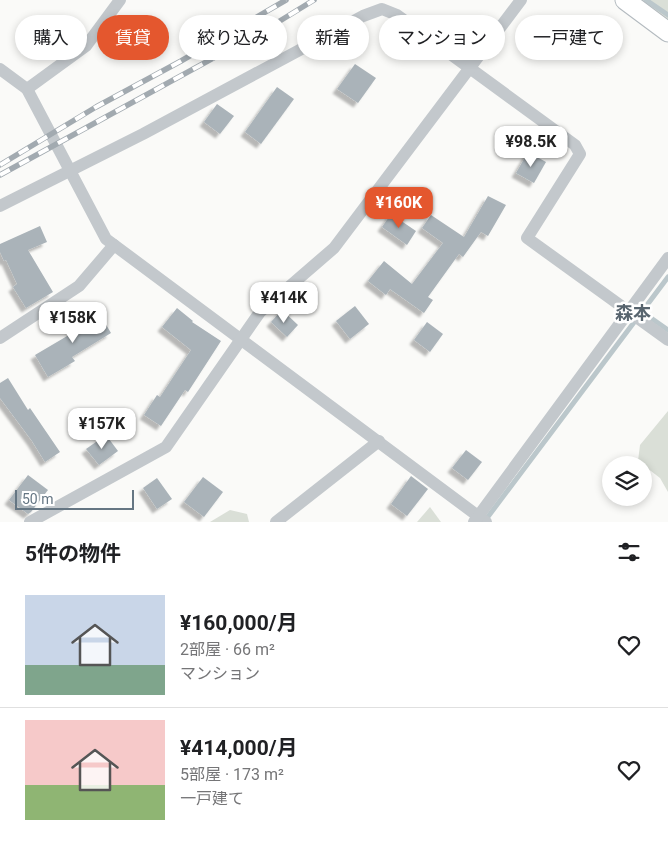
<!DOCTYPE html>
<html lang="ja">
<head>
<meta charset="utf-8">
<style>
  :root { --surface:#fff; --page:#f2f2f2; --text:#202124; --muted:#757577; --line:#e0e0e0; --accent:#e4572e }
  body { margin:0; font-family:Roboto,"Noto Sans JP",sans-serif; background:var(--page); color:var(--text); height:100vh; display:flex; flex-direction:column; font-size:19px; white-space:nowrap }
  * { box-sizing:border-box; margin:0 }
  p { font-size:16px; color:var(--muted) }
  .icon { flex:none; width:28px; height:28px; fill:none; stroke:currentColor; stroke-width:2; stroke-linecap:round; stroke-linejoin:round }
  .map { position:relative; height:522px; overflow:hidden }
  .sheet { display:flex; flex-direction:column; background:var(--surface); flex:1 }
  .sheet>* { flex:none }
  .hud { position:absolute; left:15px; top:15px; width:639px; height:45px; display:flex; gap:10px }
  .tools { position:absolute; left:602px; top:456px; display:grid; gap:10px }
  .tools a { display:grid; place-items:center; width:50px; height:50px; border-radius:50%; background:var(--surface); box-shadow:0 2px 8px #0003; font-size:25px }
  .scale { position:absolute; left:15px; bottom:12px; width:119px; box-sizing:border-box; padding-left:5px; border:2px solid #657683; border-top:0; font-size:14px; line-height:18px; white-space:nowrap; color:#657683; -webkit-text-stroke:4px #fff; paint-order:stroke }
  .price { position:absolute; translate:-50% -42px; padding:0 11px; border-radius:10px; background:#fff; color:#222; font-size:16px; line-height:32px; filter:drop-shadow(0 1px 2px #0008) }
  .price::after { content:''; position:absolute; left:50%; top:30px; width:15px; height:11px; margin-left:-8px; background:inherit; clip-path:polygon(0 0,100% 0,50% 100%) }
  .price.active { background:var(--accent); color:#fff }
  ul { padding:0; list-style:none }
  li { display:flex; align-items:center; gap:15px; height:125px; padding:0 25px }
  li+li { border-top:1px solid var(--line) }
  li span { display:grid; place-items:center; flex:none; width:140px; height:100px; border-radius:0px; color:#555 }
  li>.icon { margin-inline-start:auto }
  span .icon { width:60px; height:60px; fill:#fffc; stroke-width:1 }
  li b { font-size:21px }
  h2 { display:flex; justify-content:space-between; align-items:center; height:60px; padding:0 25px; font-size:21px }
  .chip { padding:0 18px; border-radius:22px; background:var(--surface); box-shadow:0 2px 8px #0003; font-size:18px; line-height:45px }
  .chip.active { background:var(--accent); color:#fff }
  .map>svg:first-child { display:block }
  .green { fill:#dadfd7 }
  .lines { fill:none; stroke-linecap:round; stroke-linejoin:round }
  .stream { stroke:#bbc7cb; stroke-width:5 }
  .building { fill:#aab3b9; filter:url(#shadow) }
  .secondary-casing { stroke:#b3babf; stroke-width:21 }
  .minor { stroke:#c3c8cc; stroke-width:12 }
  .secondary { stroke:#fff; stroke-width:19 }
  .rail-casing { stroke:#a2aab0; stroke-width:5.5 }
  .rail { stroke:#fff; stroke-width:4; stroke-dasharray:11; stroke-linecap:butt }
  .labels { text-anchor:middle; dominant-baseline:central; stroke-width:5; stroke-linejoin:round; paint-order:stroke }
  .quarter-label { font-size:18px; font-weight:bold; fill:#57646e; stroke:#fff }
</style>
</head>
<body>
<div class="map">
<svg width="668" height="522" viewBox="0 0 668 522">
  <defs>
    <filter id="shadow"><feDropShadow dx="-4.5" dy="4.5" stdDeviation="1" flood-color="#0004"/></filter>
  </defs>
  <rect width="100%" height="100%" fill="#fafaf8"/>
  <g class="green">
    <path d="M624 0H668V33Z"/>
    <path d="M668 411V492L660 478 638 461 640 445Z"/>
    <path d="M430 507 441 522H417Z"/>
    <path d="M230 510 247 514 249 522H210Z"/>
  </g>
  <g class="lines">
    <g class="stream">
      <path d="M646 0 668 15"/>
      <path d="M641 311 668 330"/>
      <path d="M484 522 668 277"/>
    </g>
  </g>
  <g class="building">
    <path d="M355 64 376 78 358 103 337 89Z"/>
    <path d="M277 87 294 99 261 144 245 132Z"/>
    <path d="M217 104 234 116 220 134 204 122Z"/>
    <path d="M528 152 546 162 534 183 516 173Z"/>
    <path d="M488 196 506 205 488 236 481 232 463 257 459 254 428 297 433 300 424 313 390 289 386 295 368 281 384 261 412 284 443 243 422 228 431 215 464 237Z"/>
    <path d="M391 214 416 231 407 245 382 227Z"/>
    <path d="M40 226 47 242 28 250 53 292 26 308 13 287 17 284 6 260 4 261 0 252V244Z"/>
    <path d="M355 306 369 324 350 339 336 321Z"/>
    <path d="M177 308 193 321 192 322 221 341 188 392 185 390 161 426 144 415 157 395 160 397 191 350 162 327Z"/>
    <path d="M282 310 298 325 287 337 271 322Z"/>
    <path d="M98 311 111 333 72 357 75 361 48 377 35 355 74 332 71 328Z"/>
    <path d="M427 322 443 334 430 352 414 340Z"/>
    <path d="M8 378 28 410 30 408 60 452 45 462 32 441 0 398V383Z"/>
    <path d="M106 435 118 451 99 465 86 449Z"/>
    <path d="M466 450 482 462 468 480 452 468Z"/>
    <path d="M28 475 48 490 31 512 28 514 9 500Z"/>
    <path d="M411 476 428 489 407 516 391 504Z"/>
    <path d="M203 477 223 492 204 517 184 502Z"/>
    <path d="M157 478 172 499 157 509 143 488Z"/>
  </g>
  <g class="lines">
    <defs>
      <path id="secondary" d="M625 0 668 32"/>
    </defs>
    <use href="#secondary" class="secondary-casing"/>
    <g class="minor">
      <path d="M0 69 27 89 106 239 486 522"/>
      <path d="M27 89 86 46 120 0"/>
      <path d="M0 206 143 134 363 16 382 9 397 15 575 145 580 154 527 238 668 340"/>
      <path d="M0 338 79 286 114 245"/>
      <path d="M30 522 166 447 260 312 334 248 521 0"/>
      <path d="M276 522 379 441"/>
      <path d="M474 522 668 258"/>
    </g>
    <use href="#secondary" class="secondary"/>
    <defs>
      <g id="rail">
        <path d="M0 165 96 107 181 61 286 0"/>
        <path d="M0 175 270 27 314 0"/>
      </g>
    </defs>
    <use href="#rail" class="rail-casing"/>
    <use href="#rail" class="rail"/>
  </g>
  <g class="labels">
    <g class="quarter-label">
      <text x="633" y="312">森本</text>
    </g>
  </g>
</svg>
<div class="tools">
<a><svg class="icon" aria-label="layers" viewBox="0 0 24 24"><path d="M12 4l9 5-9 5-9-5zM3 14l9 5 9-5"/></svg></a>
</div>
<div class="scale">50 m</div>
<b class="price" style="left:531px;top:168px">¥98.5K</b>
<b class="price active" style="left:399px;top:229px">¥160K</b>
<b class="price" style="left:284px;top:324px">¥414K</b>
<b class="price" style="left:73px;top:344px">¥158K</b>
<b class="price" style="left:102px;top:450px">¥157K</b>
<div class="hud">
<a class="chip">購入</a>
<a class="chip active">賃貸</a>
<a class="chip">絞り込み</a>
<a class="chip">新着</a>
<a class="chip">マンション</a>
<a class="chip">一戸建て</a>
</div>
</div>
<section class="sheet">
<h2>5件の物件<svg class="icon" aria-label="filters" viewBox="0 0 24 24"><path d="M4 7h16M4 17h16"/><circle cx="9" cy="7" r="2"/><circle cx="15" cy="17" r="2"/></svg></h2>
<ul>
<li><span style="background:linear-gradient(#c9d6e8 70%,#7fa58c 0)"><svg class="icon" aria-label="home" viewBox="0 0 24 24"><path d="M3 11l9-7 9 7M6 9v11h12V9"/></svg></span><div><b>¥160,000/月</b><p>2部屋 · 66 m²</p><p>マンション</p></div><svg class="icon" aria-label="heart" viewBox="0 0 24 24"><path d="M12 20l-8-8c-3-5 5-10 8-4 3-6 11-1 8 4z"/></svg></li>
<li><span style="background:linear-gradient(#f6c9c9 65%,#8fb573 0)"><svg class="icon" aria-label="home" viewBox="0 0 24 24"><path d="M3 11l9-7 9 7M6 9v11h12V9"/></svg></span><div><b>¥414,000/月</b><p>5部屋 · 173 m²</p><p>一戸建て</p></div><svg class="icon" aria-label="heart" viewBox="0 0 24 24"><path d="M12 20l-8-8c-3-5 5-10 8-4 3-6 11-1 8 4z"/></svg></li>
</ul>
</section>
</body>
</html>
